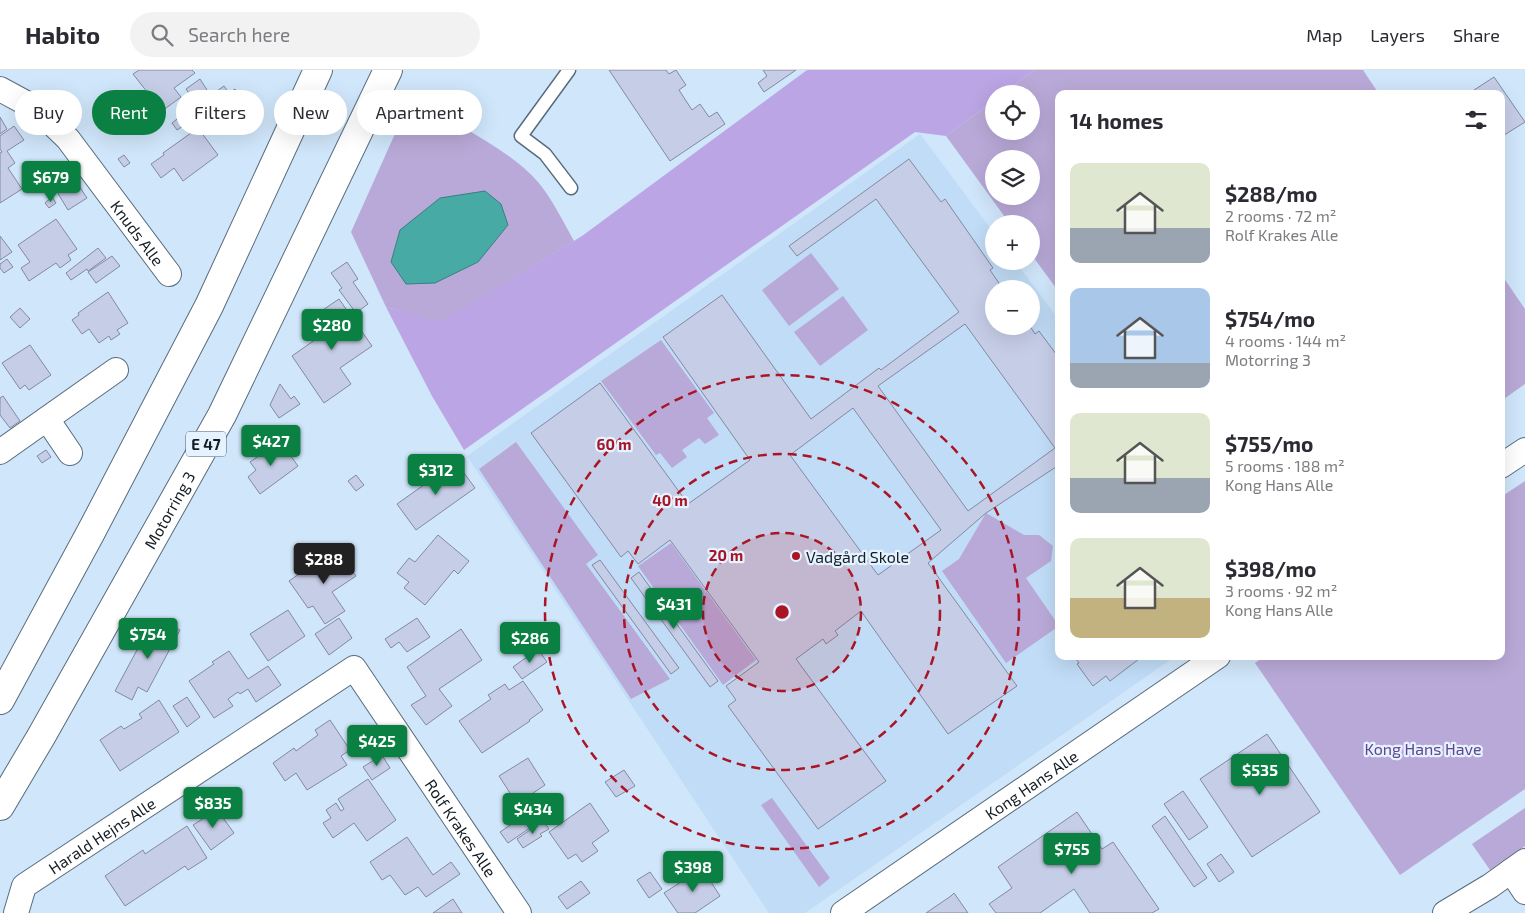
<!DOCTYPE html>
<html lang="en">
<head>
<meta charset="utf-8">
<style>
  :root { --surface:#fff; --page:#f2f2f3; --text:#2b2b33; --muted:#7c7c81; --line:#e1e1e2; --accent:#0b8043 }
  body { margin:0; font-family:"Exo 2",sans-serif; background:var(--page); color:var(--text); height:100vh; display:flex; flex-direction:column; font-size:19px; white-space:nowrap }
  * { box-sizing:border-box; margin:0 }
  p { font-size:16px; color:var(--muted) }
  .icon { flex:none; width:28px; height:28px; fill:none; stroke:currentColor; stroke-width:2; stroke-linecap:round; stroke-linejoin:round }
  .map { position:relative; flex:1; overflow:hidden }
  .sheet { position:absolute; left:1055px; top:20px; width:450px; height:570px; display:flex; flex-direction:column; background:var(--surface); border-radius:10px; box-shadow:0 5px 20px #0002 }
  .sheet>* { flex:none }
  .hud { position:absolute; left:15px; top:20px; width:475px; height:45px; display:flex; gap:10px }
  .controls { position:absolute; left:985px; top:15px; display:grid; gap:10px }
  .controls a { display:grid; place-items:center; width:55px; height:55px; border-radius:50%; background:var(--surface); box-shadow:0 5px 20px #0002; font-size:25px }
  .price { position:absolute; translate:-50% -42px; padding:0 11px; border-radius:5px; background:var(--accent); color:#fff; font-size:16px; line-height:32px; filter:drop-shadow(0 1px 2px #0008) }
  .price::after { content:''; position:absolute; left:50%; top:30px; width:15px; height:11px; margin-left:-8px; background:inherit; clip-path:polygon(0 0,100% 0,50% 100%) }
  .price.selected { background:#222; color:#fff }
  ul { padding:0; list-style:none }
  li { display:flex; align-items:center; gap:15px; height:125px; padding:0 15px }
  li span { display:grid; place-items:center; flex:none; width:140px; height:100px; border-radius:10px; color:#555 }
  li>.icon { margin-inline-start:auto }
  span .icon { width:60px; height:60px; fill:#fffc; stroke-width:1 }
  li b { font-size:21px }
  h2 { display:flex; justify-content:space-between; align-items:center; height:60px; padding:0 15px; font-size:21px }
  .chip { padding:0 18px; border-radius:22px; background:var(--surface); box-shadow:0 5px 20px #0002; font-size:18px; line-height:45px }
  .chip.selected { background:var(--accent); color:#fff }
  header { display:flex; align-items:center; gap:30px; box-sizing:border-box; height:70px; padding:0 25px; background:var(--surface); border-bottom:1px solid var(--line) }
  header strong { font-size:24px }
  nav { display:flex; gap:28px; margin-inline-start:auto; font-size:18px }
  .search { width:350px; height:45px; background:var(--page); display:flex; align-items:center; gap:12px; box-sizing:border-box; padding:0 18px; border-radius:28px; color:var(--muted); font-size:19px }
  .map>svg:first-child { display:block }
  .built { fill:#c0dcf6; fill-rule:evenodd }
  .green { fill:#b9a9d8; fill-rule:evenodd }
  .forest { fill:#bba5e4 }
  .water { fill:#47aaa5; stroke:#38807e }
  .building { fill:#c6cde7; stroke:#8389a1; fill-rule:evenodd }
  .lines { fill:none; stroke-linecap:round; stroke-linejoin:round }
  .service-casing { stroke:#586b7d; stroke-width:15 }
  .minor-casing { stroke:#586b7d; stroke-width:26 }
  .motorway-casing { stroke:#586b7d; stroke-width:30 }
  .service { stroke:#fff; stroke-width:12 }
  .minor { stroke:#fff; stroke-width:24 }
  .motorway { stroke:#fff; stroke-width:28 }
  .ring { fill:none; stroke:#aa1525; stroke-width:2.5; stroke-dasharray:9 6 }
  .poi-dot { fill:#aa1525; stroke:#e5f2ff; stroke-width:2 }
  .labels { text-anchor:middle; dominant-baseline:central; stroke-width:4.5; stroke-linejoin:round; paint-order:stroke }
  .shield { fill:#e5f2ff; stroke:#535d66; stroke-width:1 }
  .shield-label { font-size:15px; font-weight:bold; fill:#151d24 }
  .street-label { font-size:16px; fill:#151d24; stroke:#e5f2ff }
  .poi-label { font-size:16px; fill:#151d24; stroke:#e5f2ff; text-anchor:start }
  .park-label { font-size:16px; fill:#634490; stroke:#e5f2ff }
  .centre { fill:#aa1525; stroke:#e5f2ff; stroke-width:2.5 }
  .ring-label { font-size:15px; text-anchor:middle; font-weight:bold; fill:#aa1525; stroke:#e5f2ff; stroke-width:4.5; stroke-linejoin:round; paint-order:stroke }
</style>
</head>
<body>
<header>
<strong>Habito</strong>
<div class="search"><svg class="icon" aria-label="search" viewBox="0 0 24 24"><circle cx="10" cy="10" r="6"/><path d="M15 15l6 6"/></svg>Search here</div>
<nav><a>Map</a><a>Layers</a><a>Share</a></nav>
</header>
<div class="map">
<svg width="1525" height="843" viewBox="0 0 1525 843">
  <rect width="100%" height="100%" fill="#d0e6fa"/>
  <path class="built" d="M920 64 994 163V191H1015L1059 250V586H1176L805 843H769L467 386ZM994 219H1031V256H994Z"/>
  <g class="green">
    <path d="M1034 0H1363L1379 24H1059V222L1031 184V154H1010L946 66 994 30V61H1031V24H1002ZM994 89H1031V126H994Z"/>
    <path d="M411 28C450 51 508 78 538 112 552 129 563 151 574 171L441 253 386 237 351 162Z"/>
    <path d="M811 183 839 219 789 256 762 220Z"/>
    <path d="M1501 204 1525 239V314L1501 331Z"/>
    <path d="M843 226 868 260 820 296 794 262Z"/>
    <path d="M661 270 714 343 707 348 719 365 705 374 699 368 682 380 687 387 672 398 660 383 656 385 601 311Z"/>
    <path d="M516 372 598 485 586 494 670 609 631 629 479 399Z"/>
    <path d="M1525 411V719L1400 805 1255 593 1265 586H1501V427Z"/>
    <path d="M986 443 1024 465H1039L1053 476 1051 491 1026 508 1059 556 1006 593 942 501 959 489Z"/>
    <path d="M671 473 756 590 723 615 638 496Z"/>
    <path d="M772 728 830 808 819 817 761 735Z"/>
    <path d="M1525 738V776L1490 800 1472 774Z"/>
  </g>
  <path class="forest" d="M807 0H1034L1002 24H994V30L946 66 915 62 464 380 432 326 386 237 441 252 582 166Z"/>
  <path class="water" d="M485 121 501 134 508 155 478 192 435 213 406 214 391 192 400 160 440 128Z"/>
  <g class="building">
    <path d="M139 0H192L195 3 174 18 181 27 162 41 133 4Z"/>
    <path d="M609 0H666L669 4 676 0 686 15 679 20 692 40 700 34 709 47 717 42 725 54 670 91Z"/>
    <path d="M763 0H796L764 22 758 13 767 6Z"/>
    <path d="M1494 7 1525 52 1501 67V24H1468Z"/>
    <path d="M200 9 207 20 193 29 186 19Z"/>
    <path d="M224 16 229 23 235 19 245 33 240 37 245 44 216 64 200 41 211 32 207 28Z"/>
    <path d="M186 42 192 50 177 60 172 53Z"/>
    <path d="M0 47 7 59 0 64Z"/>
    <path d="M14 56 24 70 7 81 15 93 8 98 22 119 0 133V83L2 82 0 79V66Z"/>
    <path d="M198 58 218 85 183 111 174 98 161 108 151 94 164 85 163 83Z"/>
    <path d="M124 85 130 93 124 97 118 89Z"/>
    <path d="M909 89 941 132 945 129 993 198 990 200 1003 219H994V256H1030L1035 264 1039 261 1059 288V395L986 443 928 493 1017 616 948 664 861 541 835 561 838 565 826 574 823 569 796 589 886 711 818 759 728 636 736 630 726 616 759 592 670 470 638 494 628 481 621 487 531 363 600 313 688 434 750 390 663 267 722 225 811 349 879 298 881 300 959 242 876 129 797 186 789 176ZM965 254 1055 378 968 441 878 316ZM853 338 941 460 878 505 790 385Z"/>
    <path d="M75 110 87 128 68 140 57 122Z"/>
    <path d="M52 127 56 133 49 138 45 133Z"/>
    <path d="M56 149 77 179 68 185 71 190 60 198 56 193 29 211 21 198 30 192 18 175Z"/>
    <path d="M0 166 12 182 0 190Z"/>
    <path d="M98 178 106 188 88 201 87 199 71 210 66 203Z"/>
    <path d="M112 186 120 196 96 213 88 202Z"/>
    <path d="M7 189 13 197 4 203 0 198V194Z"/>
    <path d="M347 192 358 209 353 212 368 234 356 243 339 220 342 218 331 203Z"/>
    <path d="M108 222 128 253 117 260 120 264 111 270 109 266 99 273 89 259 82 264 72 250 79 245 78 243Z"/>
    <path d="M339 229 372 276 340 298 351 314 324 333 292 286 316 269 313 265 320 260 311 248Z"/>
    <path d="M20 238 30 249 20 258 10 247Z"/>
    <path d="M30 275 51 305 29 320 25 315 20 319 2 293Z"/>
    <path d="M280 314 291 329 294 326 300 334 279 348 270 335Z"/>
    <path d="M3 326 20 351 10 358 0 345V328Z"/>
    <path d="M280 371 298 396 260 424 248 407 256 400 250 392Z"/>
    <path d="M46 380 51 387 42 393 37 386Z"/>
    <path d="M456 392 475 418 416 460 397 434Z"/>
    <path d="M356 405 364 415 356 421 348 411Z"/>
    <path d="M438 465 469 491 458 504 454 500 425 535 404 518 409 512 397 503 409 488 415 492Z"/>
    <path d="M336 478 356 506 332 522 345 541 325 554 313 536 308 538 289 511Z"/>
    <path d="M600 490 679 598 671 604 592 495Z"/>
    <path d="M639 502 718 611 710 617 631 508Z"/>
    <path d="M288 540 305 566 268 591 250 564Z"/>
    <path d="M339 548 352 568 329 585 315 564Z"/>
    <path d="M417 548 430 567 407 582 399 572 391 578 385 569Z"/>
    <path d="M160 550 180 560 147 622 138 617 132 630 115 621 145 565 151 568Z"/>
    <path d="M461 559 482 590 439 619 452 636 426 655 411 635 426 626 407 597Z"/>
    <path d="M538 579 547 592 522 609 513 597Z"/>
    <path d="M229 581 248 609 268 596 281 615 256 632 248 619 240 624 238 622 228 629 233 636 214 648 189 611 214 594 212 592Z"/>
    <path d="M1074 586H1143L1110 611 1106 606 1093 616 1077 594 1079 593Z"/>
    <path d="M523 611 543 640 529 650 530 651 482 683 459 651 491 629 488 625 505 614 509 620Z"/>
    <path d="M187 627 200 647 187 657 173 636Z"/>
    <path d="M159 630 179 662 120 701 100 670 121 656 124 659 142 648 139 644Z"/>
    <path d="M330 650 350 680 341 686 347 695 307 720 296 703 285 711 273 693 294 678 296 681 318 665 315 660Z"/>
    <path d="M1267 664 1320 742 1252 787 1200 709Z"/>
    <path d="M382 685 390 698 372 710 363 697Z"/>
    <path d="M528 688 545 715 517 734 499 706Z"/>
    <path d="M624 700 635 716 616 727 605 712Z"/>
    <path d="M368 709 396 750 367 771 354 753 333 768 323 753 331 748 326 740 336 733 341 741 344 739 338 729Z"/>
    <path d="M1183 721 1208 757 1189 770 1164 734Z"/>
    <path d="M590 733 609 761 592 773 598 781 582 792 576 784 568 789 549 762Z"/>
    <path d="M215 737 234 763 211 780 193 755 204 748 202 746Z"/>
    <path d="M1077 742 1102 779 1113 772 1159 839 1152 843H1090L1074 819 1040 843H996L989 834 1012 818 998 797Z"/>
    <path d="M1165 746 1207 808 1194 817 1152 756Z"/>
    <path d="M522 747 530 758 508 773 500 762Z"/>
    <path d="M543 751 549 759 540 764 542 766 523 778 517 769Z"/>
    <path d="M187 756 207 788 188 800 185 796 125 836 105 806 143 780 145 784Z"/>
    <path d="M407 767 433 805 451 792 460 804 426 827 418 817 405 825 390 805 382 810 370 792Z"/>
    <path d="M1221 784 1234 802 1219 812 1207 794Z"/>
    <path d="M702 798 720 826 695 843H678L664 823Z"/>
    <path d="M650 802 662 819 649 828 637 810Z"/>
    <path d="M581 811 590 823 567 839 558 827Z"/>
    <path d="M954 823 968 843H926L951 826Z"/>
    <path d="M453 829 462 843H433Z"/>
  </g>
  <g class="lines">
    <defs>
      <path id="service" d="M569 0 521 66 545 84 571 118"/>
      <g id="minor">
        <path id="s1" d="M0 19 37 39 68 69 169 204"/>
        <path d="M47 349 70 383"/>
        <path d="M0 382 116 300"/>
        <path d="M1501 396 1525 380"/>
        <path d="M1511 801 1525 822"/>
        <path id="s2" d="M16 843 24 816 354 598 519 843"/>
        <path id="s3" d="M843 843 1218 586"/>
        <path d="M1445 843 1490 816 1525 791"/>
      </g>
      <g id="motorway">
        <path d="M0 630 91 462 209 236 318 0"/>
        <path id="s4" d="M0 736 42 665 222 345 388 0"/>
      </g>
    </defs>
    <use href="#service" class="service-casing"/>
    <use href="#minor" class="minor-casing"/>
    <use href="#motorway" class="motorway-casing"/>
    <use href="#service" class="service"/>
    <use href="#minor" class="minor"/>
    <use href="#motorway" class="motorway"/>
  </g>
  <circle cx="782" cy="542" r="79" fill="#aa1525" fill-opacity=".12"/>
  <g class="ring">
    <circle cx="782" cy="542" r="79"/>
    <circle cx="782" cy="542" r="158"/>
    <circle cx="782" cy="542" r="237"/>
  </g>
  <circle class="poi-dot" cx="796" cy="486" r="5"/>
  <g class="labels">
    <rect class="shield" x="186" y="361.5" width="40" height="25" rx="4"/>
    <g class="shield-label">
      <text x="206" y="374">E 47</text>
    </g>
    <g class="street-label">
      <text stroke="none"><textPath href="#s1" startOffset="202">Knuds Alle</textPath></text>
      <text stroke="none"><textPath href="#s4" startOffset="341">Motorring 3</textPath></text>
      <text stroke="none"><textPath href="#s3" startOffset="228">Kong Hans Alle</textPath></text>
      <text stroke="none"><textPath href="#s2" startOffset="616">Rolf Krakes Alle</textPath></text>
      <text stroke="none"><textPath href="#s2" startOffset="121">Harald Hejns Alle</textPath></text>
    </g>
    <g class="poi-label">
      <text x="806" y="486">Vadgård Skole</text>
    </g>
    <g class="park-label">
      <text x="1423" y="678">Kong Hans Have</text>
    </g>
  </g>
  <circle cx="782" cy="542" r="8" class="centre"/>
  <g class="ring-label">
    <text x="614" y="380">60 m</text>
    <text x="670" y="436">40 m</text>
    <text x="726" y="491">20 m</text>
  </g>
</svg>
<div class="controls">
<a><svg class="icon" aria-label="locate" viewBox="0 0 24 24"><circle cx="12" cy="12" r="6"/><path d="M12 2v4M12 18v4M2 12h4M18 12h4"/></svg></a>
<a><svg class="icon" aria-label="layers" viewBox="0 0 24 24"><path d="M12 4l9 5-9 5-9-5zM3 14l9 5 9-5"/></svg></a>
<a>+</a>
<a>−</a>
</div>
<b class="price" style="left:51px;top:133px">$679</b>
<b class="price" style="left:332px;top:281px">$280</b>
<b class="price" style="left:271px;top:397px">$427</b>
<b class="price" style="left:436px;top:426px">$312</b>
<b class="price selected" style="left:324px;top:515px">$288</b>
<b class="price" style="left:674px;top:560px">$431</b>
<b class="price" style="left:148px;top:590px">$754</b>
<b class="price" style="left:530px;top:594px">$286</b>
<b class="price" style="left:377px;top:697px">$425</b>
<b class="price" style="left:1260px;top:726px">$535</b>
<b class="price" style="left:213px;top:759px">$835</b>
<b class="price" style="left:533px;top:765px">$434</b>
<b class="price" style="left:1072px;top:805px">$755</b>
<b class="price" style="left:693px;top:823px">$398</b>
<div class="hud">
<a class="chip">Buy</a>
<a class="chip selected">Rent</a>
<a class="chip">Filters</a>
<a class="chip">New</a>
<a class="chip">Apartment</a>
</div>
<section class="sheet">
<h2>14 homes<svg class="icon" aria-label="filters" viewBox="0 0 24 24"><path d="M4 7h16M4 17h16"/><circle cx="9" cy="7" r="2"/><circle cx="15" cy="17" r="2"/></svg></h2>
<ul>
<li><span style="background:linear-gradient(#dfe7d0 65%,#9aa5b1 0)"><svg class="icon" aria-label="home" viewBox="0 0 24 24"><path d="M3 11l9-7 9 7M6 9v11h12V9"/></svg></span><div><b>$288/mo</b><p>2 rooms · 72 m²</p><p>Rolf Krakes Alle</p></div></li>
<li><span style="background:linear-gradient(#a9c7e8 75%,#9aa5b1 0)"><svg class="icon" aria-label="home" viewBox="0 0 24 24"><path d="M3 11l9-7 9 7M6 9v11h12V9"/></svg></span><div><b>$754/mo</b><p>4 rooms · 144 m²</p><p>Motorring 3</p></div></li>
<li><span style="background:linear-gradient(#dfe7d0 65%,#9aa5b1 0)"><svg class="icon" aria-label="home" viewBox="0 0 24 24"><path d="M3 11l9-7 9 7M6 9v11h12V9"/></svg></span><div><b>$755/mo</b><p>5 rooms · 188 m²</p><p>Kong Hans Alle</p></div></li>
<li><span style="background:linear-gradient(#dfe7d0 60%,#c2b280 0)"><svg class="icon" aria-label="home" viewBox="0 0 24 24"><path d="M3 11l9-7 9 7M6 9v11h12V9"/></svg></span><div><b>$398/mo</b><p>3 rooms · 92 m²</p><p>Kong Hans Alle</p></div></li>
</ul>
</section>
</div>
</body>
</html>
